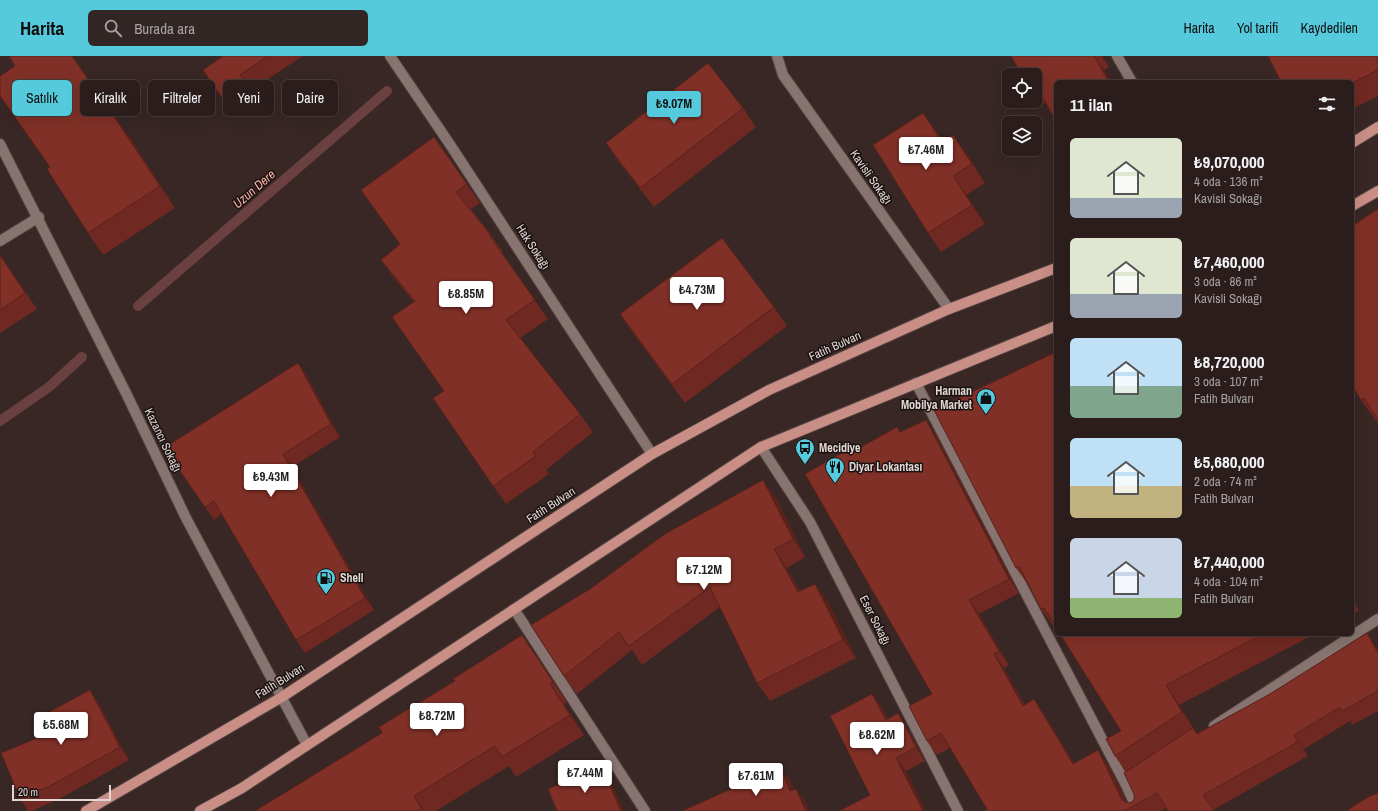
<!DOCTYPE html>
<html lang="tr">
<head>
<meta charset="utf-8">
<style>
  :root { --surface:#2a1d1b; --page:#322624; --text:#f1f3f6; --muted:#a5a2a3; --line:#463b3a; --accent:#54cadc }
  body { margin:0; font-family:"Archivo Narrow",sans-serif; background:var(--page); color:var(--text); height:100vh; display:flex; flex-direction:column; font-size:15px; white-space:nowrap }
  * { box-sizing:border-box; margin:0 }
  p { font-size:13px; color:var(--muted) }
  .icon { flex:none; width:22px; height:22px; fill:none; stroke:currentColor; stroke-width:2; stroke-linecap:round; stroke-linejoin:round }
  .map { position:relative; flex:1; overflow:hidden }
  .drawer { position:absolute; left:1054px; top:24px; width:300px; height:556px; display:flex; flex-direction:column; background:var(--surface); border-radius:6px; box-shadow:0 4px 16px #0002,0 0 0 1px var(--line) }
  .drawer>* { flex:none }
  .guide { position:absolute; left:12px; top:24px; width:380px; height:36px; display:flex; gap:8px }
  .fabs { position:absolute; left:1002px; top:12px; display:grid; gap:8px }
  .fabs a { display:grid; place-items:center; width:40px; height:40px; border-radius:6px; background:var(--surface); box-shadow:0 4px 16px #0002,0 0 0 1px var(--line); font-size:20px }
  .scale { position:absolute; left:12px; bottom:10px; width:99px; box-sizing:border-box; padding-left:4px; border:2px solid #e2d6d4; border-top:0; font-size:11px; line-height:14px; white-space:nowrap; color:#e2d6d4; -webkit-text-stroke:3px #1a1211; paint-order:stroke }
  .price { position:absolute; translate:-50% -34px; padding:0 9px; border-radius:4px; background:#fff; color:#222; font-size:13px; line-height:26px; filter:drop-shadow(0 1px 2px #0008) }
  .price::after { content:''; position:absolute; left:50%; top:24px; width:12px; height:9px; margin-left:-6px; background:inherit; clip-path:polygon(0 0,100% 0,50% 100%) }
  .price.active { background:var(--accent); color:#111 }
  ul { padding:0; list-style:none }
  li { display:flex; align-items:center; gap:12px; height:100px; padding:0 16px }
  li span { display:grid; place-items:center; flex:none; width:112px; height:80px; border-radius:6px; color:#555 }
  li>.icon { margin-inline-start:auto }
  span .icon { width:48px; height:48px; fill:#fffc; stroke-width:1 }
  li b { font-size:17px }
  h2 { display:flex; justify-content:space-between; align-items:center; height:48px; padding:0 16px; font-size:17px }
  .chip { padding:0 14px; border-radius:6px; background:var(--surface); box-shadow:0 4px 16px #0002,0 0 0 1px var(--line); font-size:14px; line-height:36px }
  .chip.active { background:var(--accent); color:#111 }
  header { display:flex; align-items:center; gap:24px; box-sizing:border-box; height:56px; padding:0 20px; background:var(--accent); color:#111 }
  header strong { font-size:19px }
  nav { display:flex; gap:22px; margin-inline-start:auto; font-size:14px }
  .search { width:280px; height:36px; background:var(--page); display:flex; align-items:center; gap:10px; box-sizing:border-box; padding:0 14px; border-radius:6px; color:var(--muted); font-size:15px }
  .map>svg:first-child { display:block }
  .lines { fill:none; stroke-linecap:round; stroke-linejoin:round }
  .stream { stroke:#6a4040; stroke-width:10 }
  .minor-casing { stroke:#524341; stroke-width:12 }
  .major-casing { stroke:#524341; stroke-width:12 }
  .minor { stroke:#87736f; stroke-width:10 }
  .major { stroke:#c98e85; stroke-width:10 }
  .wall { fill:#6f2922 }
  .shaded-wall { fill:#5a221b }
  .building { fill:#813027; stroke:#5a221b }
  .labels { text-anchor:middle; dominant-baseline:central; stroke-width:3; stroke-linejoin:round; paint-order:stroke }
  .street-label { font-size:12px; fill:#e2d6d4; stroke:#1a1211 }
  .poi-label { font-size:12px; font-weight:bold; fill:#e2d6d4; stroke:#1a1211; text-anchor:start }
  .water-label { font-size:13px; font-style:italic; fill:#fab2a6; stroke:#1a1211 }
</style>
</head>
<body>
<header>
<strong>Harita</strong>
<div class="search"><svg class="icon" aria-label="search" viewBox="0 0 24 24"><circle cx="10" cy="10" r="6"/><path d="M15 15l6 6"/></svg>Burada ara</div>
<nav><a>Harita</a><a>Yol tarifi</a><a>Kaydedilen</a></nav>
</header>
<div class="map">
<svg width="1378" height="755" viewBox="0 0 1378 755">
  <rect width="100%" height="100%" fill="#382724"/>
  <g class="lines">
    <g class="stream">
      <path d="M138 250 387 35"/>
      <path d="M0 365 49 331 82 301"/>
    </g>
    <defs>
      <g id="minor">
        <path d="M390 0 451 90 652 398"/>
        <path d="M777 0 783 19 949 253"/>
        <path d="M1117 0 1132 26"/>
        <path d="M0 88 126 337 186 462 307 689"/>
        <path d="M0 185 39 161"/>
        <path d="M916 327 1126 729 1138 755"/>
        <path d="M761 391 810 466 958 755"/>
        <path d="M514 553 645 755"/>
        <path d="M1214 670 1378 563"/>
      </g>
      <g id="major">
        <path d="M1352 87 1378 71"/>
        <path d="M1352 150 1378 135"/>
        <path d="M86 755 282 641 652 398 769 334 949 253 1056 212"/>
        <path d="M200 755 242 732 761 391 1056 270"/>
      </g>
    </defs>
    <use href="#minor" class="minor-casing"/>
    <use href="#major" class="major-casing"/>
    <use href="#minor" class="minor"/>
    <use href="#major" class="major"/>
  </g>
  <g class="wall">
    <path d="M223 0H303L251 34 256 42 233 58 222 42Z"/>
    <path d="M1011 0H1103L1109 11 1104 14 1111 26H1056L1046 46 1041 49 1035 41V19Z"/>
    <path d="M1378 0V40L1352 53V26Z"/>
    <path d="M743 52 756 71 654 151 619 106 606 87Z"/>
    <path d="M937 76 943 85 967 98 985 127 966 139 985 168 941 196 928 177Z"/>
    <path d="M129 80 175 152 103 199 88 177 50 111Z"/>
    <path d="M434 81 480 147 471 153 490 178 503 196 502 197 548 263 520 282 580 358 593 376 546 414 549 418 506 448 493 430 444 335 414 246 394 222 381 204 400 188 361 134Z"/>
    <path d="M1378 153V365L1377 366 1361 344Z"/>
    <path d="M0 199 37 253 0 277Z"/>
    <path d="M774 251 787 270 685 347 633 277 620 258Z"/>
    <path d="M1056 296V572L1055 573 1041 553 1030 531 1016 512Z"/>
    <path d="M298 307 307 320 340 381 292 411 374 554 305 597 296 584 222 458 214 464 164 392Z"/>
    <path d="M926 364 936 379 1019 537 979 558 1009 609 1004 612 1025 649 1044 658 1074 707 1108 709 1127 746 1130 747 1134 744V738L1126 716 1115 700 1121 675 1060 578H1315L1179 649 1197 678 1270 638 1367 577 1378 593V655L1352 669 1350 665 1304 693 1308 700 1213 754 1166 752 1160 755H984L987 753 950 692 937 699 927 685 932 638 854 394 901 376Z"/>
    <path d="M776 442 805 501 787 512 800 535 828 546 856 602 770 645 757 627 720 551 642 609 632 594 577 638 564 620Z"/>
    <path d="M1352 542 1359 555 1352 558Z"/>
    <path d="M536 599 567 646 564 648 584 679 516 721 509 710 436 755H255Z"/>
    <path d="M872 638 882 652 888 663 898 657 907 671 925 705 906 715 926 755H839L870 739Z"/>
    <path d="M99 648 129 704 59 743 32 755H28L20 742 47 678Z"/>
  </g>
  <g class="shaded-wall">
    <path d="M1094 0 1104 14 1111 26H1109Z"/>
    <path d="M1101 0H1103L1109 11Z"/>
    <path d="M923 57 937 76 955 105 942 86Z"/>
    <path d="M113 59 129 80 175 152 160 130Z"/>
    <path d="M953 79 967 98 985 127 972 108Z"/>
    <path d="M953 120 966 139 985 168 972 149Z"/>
    <path d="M298 307 307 320 340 381 331 368Z"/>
    <path d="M926 364 936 379 1019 537 1009 523Z"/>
    <path d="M283 398 292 411 374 554 365 542Z"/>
    <path d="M763 424 776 442 805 501 793 483Z"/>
    <path d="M774 493 787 512 810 555 798 536Z"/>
    <path d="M815 528 828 546 856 602 843 584Z"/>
    <path d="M1352 542 1359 555 1352 545Z"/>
    <path d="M969 544 979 558 1009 609 999 595Z"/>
    <path d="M1367 577 1378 593V597Z"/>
    <path d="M522 579 536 599 567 646 553 626Z"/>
    <path d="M994 598 1004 612 1033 665 1023 650Z"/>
    <path d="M550 628 564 648 584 679 570 659Z"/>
    <path d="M1166 629 1179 649 1196 675 1182 656Z"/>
    <path d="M90 634 99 648 129 704 120 691Z"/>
    <path d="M872 638 882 652 895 678 886 664Z"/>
    <path d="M1034 643 1044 658 1083 722 1073 708Z"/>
    <path d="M898 657 907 671 925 705 916 691Z"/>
    <path d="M1294 679 1304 693 1308 700 1298 686Z"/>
    <path d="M1098 694 1108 709 1129 752 1122 744Z"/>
    <path d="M896 702 906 715 926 755H923Z"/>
    <path d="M601 710 610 723 624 755H621Z"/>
    <path d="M780 711 790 724 800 748 790 735Z"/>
    <path d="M796 733 806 746 809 755H806Z"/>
    <path d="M414 740 425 755H424Z"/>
  </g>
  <g class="building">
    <path d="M9 0H72L113 59 160 130 88 177 47 113 50 111 0 40V20L15 10Z"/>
    <path d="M223 0H268L240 19 245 26 222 42 203 14Z"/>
    <path d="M1011 0H1094L1109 26H1056V65L1035 28V19H1022Z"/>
    <path d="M1268 0H1378V14L1352 27V26H1281Z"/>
    <path d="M708 7 743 52 640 132 606 87Z"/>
    <path d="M923 57 942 86 953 79 972 108 953 120 972 149 928 177 873 89Z"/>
    <path d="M434 81 467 128 456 136 490 178 489 179 535 244 506 264 580 358 533 396 536 400 493 430 433 342 444 335 392 261 415 245 381 204 400 188 361 134Z"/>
    <path d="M1378 153V364L1364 342 1361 344 1352 329V170Z"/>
    <path d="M722 182 774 251 672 328 620 258Z"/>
    <path d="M0 199 25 237 0 254Z"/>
    <path d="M1056 296V571L1044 552 1041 553 1019 510 1016 512 934 354Z"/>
    <path d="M298 307 331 368 283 398 365 542 296 584 214 445 205 451 164 392Z"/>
    <path d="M926 364 1009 523 969 544 999 595 994 598 1023 650 1034 643 1073 708 1098 694 1122 744 1125 746 1130 747 1134 744V738L1124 717 1193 672 1197 678 1270 638 1367 577 1378 597V635L1342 655 1340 651 1294 679 1298 686 1203 739 1214 755H1168L1157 737 1124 755H984L987 753 941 677 927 685 909 650 932 638 805 418 852 391 854 395 897 371 900 376Z"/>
    <path d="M763 424 793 483 774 493 798 536 815 528 843 584 757 627 710 531 629 590 619 576 564 620 531 569 590 533 665 478Z"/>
    <path d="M1060 578H1263L1166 629 1182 656 1115 700 1106 683 1121 675Z"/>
    <path d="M522 579 553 626 550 628 570 659 502 701 495 690 414 740 421 752 416 755H255L382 677 379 671 455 625 453 623Z"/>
    <path d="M90 634 120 691 50 730 20 742 1 697 47 678 38 662Z"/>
    <path d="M872 638 886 664 898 657 916 691 896 702 923 755H839L870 739 830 660Z"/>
    <path d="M601 710 621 755H557L548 733Z"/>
    <path d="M780 711 790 735 796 733 806 755H682Z"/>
    <path d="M1378 737V755H1346L1370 740Z"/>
  </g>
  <defs>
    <symbol id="shop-pin" viewBox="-11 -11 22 30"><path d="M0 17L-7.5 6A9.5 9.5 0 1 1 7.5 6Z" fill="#54cadc" stroke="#1a1211"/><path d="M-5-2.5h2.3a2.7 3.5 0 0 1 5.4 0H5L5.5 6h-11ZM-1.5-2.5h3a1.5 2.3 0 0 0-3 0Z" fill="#111"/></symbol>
    <symbol id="bus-pin" viewBox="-11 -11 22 30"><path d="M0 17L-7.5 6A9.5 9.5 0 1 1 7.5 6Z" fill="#54cadc" stroke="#1a1211"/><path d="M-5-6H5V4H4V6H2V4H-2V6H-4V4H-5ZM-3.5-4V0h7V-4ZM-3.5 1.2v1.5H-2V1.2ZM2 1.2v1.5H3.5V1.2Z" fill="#111"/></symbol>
    <symbol id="restaurant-pin" viewBox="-11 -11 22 30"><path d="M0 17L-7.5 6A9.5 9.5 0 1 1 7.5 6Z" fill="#54cadc" stroke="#1a1211"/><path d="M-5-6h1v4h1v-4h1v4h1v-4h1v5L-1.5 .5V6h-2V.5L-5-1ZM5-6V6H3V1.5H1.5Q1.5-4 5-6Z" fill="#111"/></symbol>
    <symbol id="fuel-pin" viewBox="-11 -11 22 30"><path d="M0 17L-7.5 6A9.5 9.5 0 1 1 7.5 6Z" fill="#54cadc" stroke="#1a1211"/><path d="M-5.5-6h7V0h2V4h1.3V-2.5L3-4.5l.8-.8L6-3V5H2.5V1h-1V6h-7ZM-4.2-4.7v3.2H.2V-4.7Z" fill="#111"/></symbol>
  </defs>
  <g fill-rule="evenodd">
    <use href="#shop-pin" x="975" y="331" width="22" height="30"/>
    <use href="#bus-pin" x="794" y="381" width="22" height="30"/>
    <use href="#restaurant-pin" x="824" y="400" width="22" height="30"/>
    <use href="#fuel-pin" x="315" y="511" width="22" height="30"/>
  </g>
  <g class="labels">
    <g class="street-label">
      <text transform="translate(871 121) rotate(55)">Kavisli Sokağı</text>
      <text transform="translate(533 191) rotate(57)">Hak Sokağı</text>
      <text transform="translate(835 290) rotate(-24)">Fatih Bulvarı</text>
      <text transform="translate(163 384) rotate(64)">Kazancı Sokağı</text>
      <text transform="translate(551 449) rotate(-33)">Fatih Bulvarı</text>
      <text transform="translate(875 564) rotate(63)">Eser Sokağı</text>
      <text transform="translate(280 625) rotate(-32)">Fatih Bulvarı</text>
    </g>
    <g class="poi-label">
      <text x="972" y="335" text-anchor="end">Harman<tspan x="972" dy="14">Mobilya Market</tspan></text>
      <text x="819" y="392">Mecidiye</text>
      <text x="849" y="411">Diyar Lokantası</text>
      <text x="340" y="522">Shell</text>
    </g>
    <g class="water-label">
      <text transform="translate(254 133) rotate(-41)">Uzun Dere</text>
    </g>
  </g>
</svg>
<div class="fabs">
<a><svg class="icon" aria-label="locate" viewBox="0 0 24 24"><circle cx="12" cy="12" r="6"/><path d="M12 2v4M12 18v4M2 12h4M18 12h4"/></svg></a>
<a><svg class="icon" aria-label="layers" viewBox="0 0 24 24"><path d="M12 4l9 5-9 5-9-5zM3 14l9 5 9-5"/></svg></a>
</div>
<div class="scale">20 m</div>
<b class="price active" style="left:674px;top:69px">₺9.07M</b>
<b class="price" style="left:926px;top:115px">₺7.46M</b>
<b class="price" style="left:697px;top:255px">₺4.73M</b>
<b class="price" style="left:466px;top:259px">₺8.85M</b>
<b class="price" style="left:271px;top:442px">₺9.43M</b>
<b class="price" style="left:704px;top:535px">₺7.12M</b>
<b class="price" style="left:437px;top:681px">₺8.72M</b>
<b class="price" style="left:61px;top:690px">₺5.68M</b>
<b class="price" style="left:877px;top:700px">₺8.62M</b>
<b class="price" style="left:585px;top:738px">₺7.44M</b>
<b class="price" style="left:756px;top:741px">₺7.61M</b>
<div class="guide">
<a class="chip active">Satılık</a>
<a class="chip">Kiralık</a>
<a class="chip">Filtreler</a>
<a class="chip">Yeni</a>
<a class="chip">Daire</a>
</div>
<section class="drawer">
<h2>11 ilan<svg class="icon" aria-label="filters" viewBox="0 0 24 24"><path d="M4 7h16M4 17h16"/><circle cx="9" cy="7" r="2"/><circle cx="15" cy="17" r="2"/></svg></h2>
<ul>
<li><span style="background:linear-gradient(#dfe7d0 75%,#9aa5b1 0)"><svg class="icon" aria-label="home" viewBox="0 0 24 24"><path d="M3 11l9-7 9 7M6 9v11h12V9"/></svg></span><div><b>₺9,070,000</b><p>4 oda · 136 m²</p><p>Kavisli Sokağı</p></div></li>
<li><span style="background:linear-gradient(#dfe7d0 70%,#9aa5b1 0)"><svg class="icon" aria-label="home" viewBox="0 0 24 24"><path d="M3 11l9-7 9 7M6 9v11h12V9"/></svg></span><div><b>₺7,460,000</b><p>3 oda · 86 m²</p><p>Kavisli Sokağı</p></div></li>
<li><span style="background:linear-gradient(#bfe0f5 60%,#7fa58c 0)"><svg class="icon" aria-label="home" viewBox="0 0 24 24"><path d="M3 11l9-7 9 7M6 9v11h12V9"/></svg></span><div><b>₺8,720,000</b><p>3 oda · 107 m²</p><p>Fatih Bulvarı</p></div></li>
<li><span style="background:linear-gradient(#bfe0f5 60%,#c2b280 0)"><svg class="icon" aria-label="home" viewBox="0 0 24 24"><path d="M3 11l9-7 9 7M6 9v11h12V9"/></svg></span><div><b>₺5,680,000</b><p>2 oda · 74 m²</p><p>Fatih Bulvarı</p></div></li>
<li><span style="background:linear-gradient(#c9d6e8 75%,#8fb573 0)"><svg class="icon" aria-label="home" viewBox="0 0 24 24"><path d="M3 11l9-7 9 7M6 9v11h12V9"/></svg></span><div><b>₺7,440,000</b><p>4 oda · 104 m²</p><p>Fatih Bulvarı</p></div></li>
</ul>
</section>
</div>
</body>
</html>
